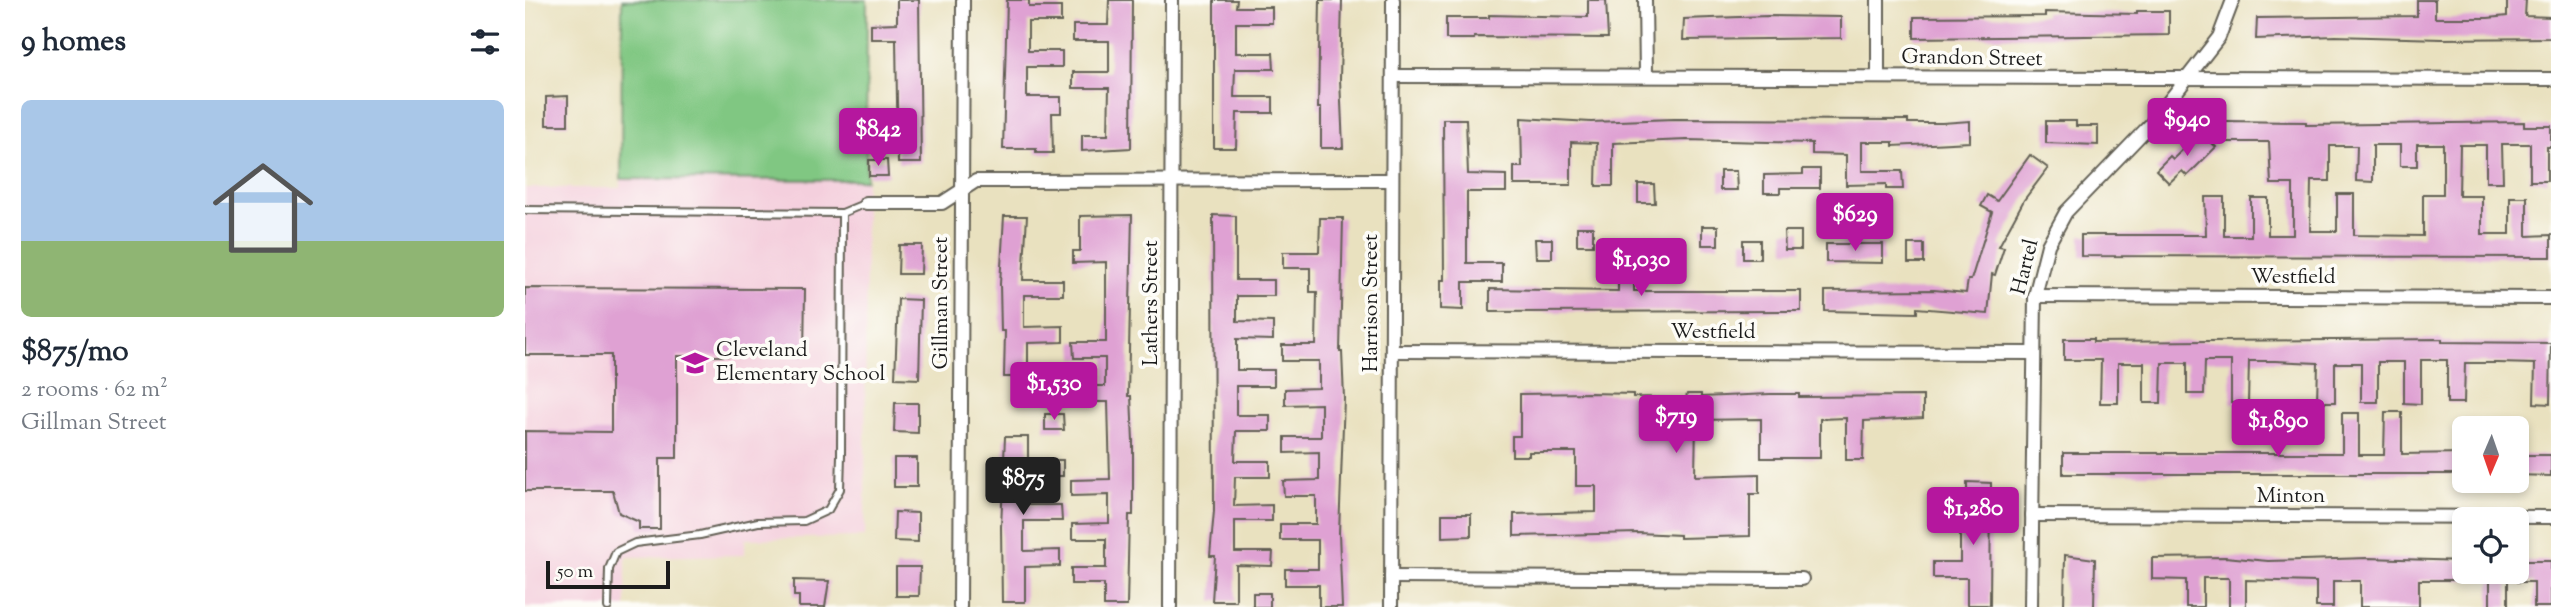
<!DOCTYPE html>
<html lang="en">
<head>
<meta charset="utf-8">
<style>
  :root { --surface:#fff; --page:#f2f2f3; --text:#1f2937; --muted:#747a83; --line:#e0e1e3; --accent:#b5179e }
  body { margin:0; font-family:"Sorts Mill Goudy",serif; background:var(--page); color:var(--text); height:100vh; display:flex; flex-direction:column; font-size:26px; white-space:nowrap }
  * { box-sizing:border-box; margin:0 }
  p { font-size:23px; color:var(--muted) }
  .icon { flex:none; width:38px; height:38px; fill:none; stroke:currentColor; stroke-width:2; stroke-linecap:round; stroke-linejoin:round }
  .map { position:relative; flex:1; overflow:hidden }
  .sheet { display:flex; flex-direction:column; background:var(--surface); width:525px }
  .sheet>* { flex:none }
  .needle { width:46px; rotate:182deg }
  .fabs { position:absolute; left:1927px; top:416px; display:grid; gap:14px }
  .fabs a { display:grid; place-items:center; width:77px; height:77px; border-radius:10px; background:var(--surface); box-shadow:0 4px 10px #0003; font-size:35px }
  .scale { position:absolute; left:21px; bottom:18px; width:124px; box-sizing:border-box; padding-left:7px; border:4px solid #1c1c1c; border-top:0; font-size:19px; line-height:24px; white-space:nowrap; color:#1c1c1c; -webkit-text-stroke:5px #fdfcf7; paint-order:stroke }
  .price { position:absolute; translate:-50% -60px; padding:0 16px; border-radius:7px; background:var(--accent); color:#fff; font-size:23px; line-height:46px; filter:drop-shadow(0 2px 4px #0008) }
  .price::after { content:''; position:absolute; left:50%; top:42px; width:21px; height:16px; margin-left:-10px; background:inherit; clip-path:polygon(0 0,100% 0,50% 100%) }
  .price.current { background:#222; color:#fff }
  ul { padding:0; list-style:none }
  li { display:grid; align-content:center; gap:14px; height:371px; padding:0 21px }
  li+li { border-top:2px solid var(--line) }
  li span { display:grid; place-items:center; height:217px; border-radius:10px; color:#555 }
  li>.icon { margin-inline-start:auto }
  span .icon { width:126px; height:126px; fill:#fffc; stroke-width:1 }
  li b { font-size:30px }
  h2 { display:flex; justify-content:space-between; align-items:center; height:84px; padding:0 21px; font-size:30px }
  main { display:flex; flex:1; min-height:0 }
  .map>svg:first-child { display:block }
  .built { fill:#f4cfdd }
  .green { fill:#80c782; stroke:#4e724f; stroke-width:2 }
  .building { fill:#dfa1d3; fill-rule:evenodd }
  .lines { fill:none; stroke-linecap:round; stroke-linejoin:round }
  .service-casing { stroke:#646155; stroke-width:10 }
  .minor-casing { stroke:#646155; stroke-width:16 }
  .service { stroke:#fff; stroke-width:6 }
  .minor { stroke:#fff; stroke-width:12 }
  .labels { text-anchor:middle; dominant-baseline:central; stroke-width:7; stroke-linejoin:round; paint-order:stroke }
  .street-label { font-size:21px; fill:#1c1c1c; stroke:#fdfcf7 }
  .poi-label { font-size:21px; fill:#1c1c1c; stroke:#fdfcf7; text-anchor:start }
</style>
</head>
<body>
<main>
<section class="sheet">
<h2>9 homes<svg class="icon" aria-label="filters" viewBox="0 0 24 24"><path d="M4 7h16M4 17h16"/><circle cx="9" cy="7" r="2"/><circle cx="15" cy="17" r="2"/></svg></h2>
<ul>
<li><span style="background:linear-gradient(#a9c7e8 65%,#8fb573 0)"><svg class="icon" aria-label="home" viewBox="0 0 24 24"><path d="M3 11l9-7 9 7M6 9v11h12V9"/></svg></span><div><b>$875/mo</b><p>2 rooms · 62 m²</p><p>Gillman Street</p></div></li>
</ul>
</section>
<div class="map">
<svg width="2026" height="607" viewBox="0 0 2026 607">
  <rect width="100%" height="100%" fill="#fdfcf7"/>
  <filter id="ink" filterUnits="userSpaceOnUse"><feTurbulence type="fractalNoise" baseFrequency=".0143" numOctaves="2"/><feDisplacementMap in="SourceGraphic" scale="14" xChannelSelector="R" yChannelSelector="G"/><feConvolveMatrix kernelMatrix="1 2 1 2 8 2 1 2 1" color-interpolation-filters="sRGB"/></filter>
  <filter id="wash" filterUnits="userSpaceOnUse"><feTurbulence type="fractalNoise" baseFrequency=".00686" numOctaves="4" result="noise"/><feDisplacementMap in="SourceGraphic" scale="28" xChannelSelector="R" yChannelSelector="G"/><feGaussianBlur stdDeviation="1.57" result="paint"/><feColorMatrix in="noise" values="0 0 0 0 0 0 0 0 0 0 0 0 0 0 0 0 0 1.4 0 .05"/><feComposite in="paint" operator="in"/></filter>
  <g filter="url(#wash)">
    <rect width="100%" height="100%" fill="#e9e1bf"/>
    <path class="built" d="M96 179 341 180 340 537 220 539V555L101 557V607H0V188H95Z"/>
    <path class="green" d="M97 0H342L341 180 96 179Z"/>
    <g id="blocks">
      <g class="building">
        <path d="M372 0H394L396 163H373L371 39H346V24L372 23Z"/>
        <path d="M482 0H504V7H536V22H503V51H537V67H502V97H536V113H527L528 153H511V149H478Z"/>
        <path d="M584 0H607L606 148 557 151V135H583L584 88H548V72H584V41H548V25H583Z"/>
        <path d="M689 0H712L711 7H747V23H711V53H748L749 69H710L709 97H748V113H712L711 148H689Z"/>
        <path d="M795 0H817L815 79 818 148H796V108H793Z"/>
        <path d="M1063 0H1081L1083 38 949 37V39H921V18H964V15L1063 17Z"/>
        <path d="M1892 0H1910V18H1963L1982 16V0H2001L2000 16 2026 17V38L1916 39 1810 36 1731 39 1732 18 1892 16Z"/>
        <path d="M1612 11H1644V35L1389 38V17L1520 16V12L1612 14Z"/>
        <path d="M1243 16 1316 17V38L1158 40 1159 19Z"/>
        <path d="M43 96V125H21V97Z"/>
        <path d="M996 118 1066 122 1149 119 1383 120V123H1417L1445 121V142L1368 146V142H1337V171H1377L1378 189H1361V184L1321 185V155L1287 154V143L1162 140 1088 143V186H1071L1072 143 1046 142V185H989V167H997Z"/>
        <path d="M918 119H941L943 174 981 175V192H942V263H977V282H938V310L915 309V280H919Z"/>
        <path d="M1521 121H1551V126H1573V145L1521 143Z"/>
        <path d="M1699 121 1781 122V125L1999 122V126H2026V147H2022V181H2005V144H1977L1978 182H1961V145H1935L1934 196H1957V234H1985V197H2002V236L2026 235V257L1556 256V235H1681L1680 197H1699V236H1726V198H1743V235H1768V184H1746L1744 142H1699ZM1892 144H1918V194H1898V236L1829 235V194H1812V231H1785L1786 181H1805V146H1832L1831 181 1848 182V145H1875V166H1892Z"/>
        <path d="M1676 132 1691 147 1662 176 1657 171 1644 183 1631 170 1645 156 1648 159Z"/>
        <path d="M1505 155 1523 168 1499 200 1474 246 1479 247 1470 275 1467 274 1463 314 1392 308V313L1300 311V291L1409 290 1441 293 1443 280H1446L1467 212 1456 206 1462 195 1472 201Z"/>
        <path d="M344 160H362L363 176H344Z"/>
        <path d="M1278 169H1295V188H1255V193H1239V175L1278 174Z"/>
        <path d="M1195 171H1211L1212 190H1195Z"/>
        <path d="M1113 184H1129L1130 203H1113Z"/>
        <path d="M607 215 603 396H606L608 441V515H604L602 606H579V584H546V568H581V539H547V524L584 523V495L546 496V480L585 479 583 402H548V386H580V358H549L548 342H581V262L548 263V251H555V216Z"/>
        <path d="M688 215 711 216V280H749V296H712V321L748 322V340L712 339V370H749V386H711V415H745V431H711L710 461H745V477H710L709 506 747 505V521H710V552H748L747 566 711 565V601H687L690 556H685L689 511Z"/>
        <path d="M479 216H502L498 280H538V295H499V327L538 326V342L503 343V377H479L480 331H476L475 284Z"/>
        <path d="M795 218H818L815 352H817L819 398 814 533 817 607H794V585H760V569H793V540H755V524H791V496H759L758 481 794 480V452L760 453V437H796V404L760 405V389L794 388V361H757V345H791L792 292H785V268H758V252H794Z"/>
        <rect x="1177" y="226" width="16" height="19"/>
        <rect x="1052" y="227" width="16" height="18"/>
        <path d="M1259 231H1276V250H1260Z"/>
        <path d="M1010 239H1027V258H1011Z"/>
        <rect x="1218" y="240" width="17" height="19"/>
        <path d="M1301 244H1358V263L1301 262Z"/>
        <rect x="1383" y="244" width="16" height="19"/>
        <path d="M374 245H397L396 274H373Z"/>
        <path d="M1093 251H1109V291H1276V311L965 312V289L1093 291Z"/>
        <path d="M0 288 280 289 279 356H152V458H135V529H114V522L94 513 88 491H0V431L86 432V355H0Z"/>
        <path d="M373 299 396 300 394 379 370 378Z"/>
        <path d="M1539 339H1568V342L1917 339V342L2026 343 2025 404 2009 403 2010 364 1973 363H1940L1939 403H1922V360H1896V404L1879 403V362H1853V402H1836V363H1810V402H1792L1793 363 1750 361H1724L1723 403H1706V361H1680L1679 394H1662V363H1637L1636 403H1619V363H1593V403H1575L1576 360H1539Z"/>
        <path d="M1065 393 1108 394V397L1161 398 1162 394H1176V397L1245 394H1274V397L1398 396V418L1339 421 1338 460H1321V418L1295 419V458H1236V419L1171 420 1170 476 1234 474V494H1225V536L1155 538V535L1113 533 989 536V514L1071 512V486H1051V452H1004V456H987V436H995V394Z"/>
        <path d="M370 403H393V433L369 432Z"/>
        <path d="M1860 412H1877V454L1939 453V474H1538V453H1817V413H1834V455H1859Z"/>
        <path d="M520 414H538L539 430H520Z"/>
        <path d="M480 437H503V460H538V476H501V505H536L537 521H499V551L535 550V566L500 567V602H477L476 527Z"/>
        <path d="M1992 455H2026V476L1992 475Z"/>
        <rect x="369" y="458" width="23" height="29"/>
        <path d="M1442 482 1466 483 1465 605H1442V578H1408V562H1435V529H1442Z"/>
        <path d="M370 512 393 513V542L369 541Z"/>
        <path d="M917 514H946V536L917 537Z"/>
        <path d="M1540 555 1570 559 1569 607H1539Z"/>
        <path d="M1700 557 1743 561 1843 558 1939 561V580H1894V607H1835V581H1808V607H1791V582L1721 580V607H1704V578H1678V607H1661V580L1627 579V558Z"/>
        <path d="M1992 561H2026V607H2009V582H1992Z"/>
        <path d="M371 567H395L394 596H371Z"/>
        <rect x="1965" y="572" width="18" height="35"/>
        <path d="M269 580 304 581 300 607H274V596H269Z"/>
        <rect x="728" y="593" width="17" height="14"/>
      </g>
    </g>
  </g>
  <g filter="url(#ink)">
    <use href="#blocks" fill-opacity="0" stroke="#646155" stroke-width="2"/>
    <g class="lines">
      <defs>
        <g id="service">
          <path d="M0 210 317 213 341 203"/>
          <path d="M83 607 84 569 91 552 110 543 175 535 233 522 279 521 303 510 315 489 316 455 317 213"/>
        </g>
        <g id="minor">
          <path d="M1120 0 1121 75"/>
          <path d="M1353 0V77"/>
          <path d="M868 76 2026 79"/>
          <path d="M341 203H417L451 181 867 180"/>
          <path d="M1510 296 2026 298"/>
          <path d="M867 351 1509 353"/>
          <path d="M1507 515 2026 517"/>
          <path d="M866 577 1277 579"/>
          <path d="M435 607 438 0"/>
          <path d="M645 607 647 0"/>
          <path d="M866 607 868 0"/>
          <path d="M1506 607 1510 296 1523 245 1541 212 1627 123 1694 37 1708 0"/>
        </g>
      </defs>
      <use href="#service" class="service-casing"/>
      <use href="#minor" class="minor-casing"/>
      <use href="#service" class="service"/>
      <use href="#minor" class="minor"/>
    </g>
  </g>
  <defs>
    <symbol id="school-bare" viewBox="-9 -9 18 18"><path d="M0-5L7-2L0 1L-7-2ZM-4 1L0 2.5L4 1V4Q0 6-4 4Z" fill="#b5179e" stroke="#fdfcf7" stroke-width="2.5" paint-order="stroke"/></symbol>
  </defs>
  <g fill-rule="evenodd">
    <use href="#school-bare" x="151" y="344" width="38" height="38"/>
  </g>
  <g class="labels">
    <g class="street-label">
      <text transform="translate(1447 59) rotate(1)">Grandon Street</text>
      <text transform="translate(1501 267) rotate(-76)">Hartel</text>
      <text x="1768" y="278">Westfield</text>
      <text transform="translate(417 303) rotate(-90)">Gillman Street</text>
      <text transform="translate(627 303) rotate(-90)">Lathers Street</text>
      <text transform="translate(847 303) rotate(-90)">Harrison Street</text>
      <text x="1188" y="333">Westfield</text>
      <text x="1766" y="497">Minton</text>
    </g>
    <g class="poi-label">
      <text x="191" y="351">Cleveland<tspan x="191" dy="24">Elementary School</tspan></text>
    </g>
  </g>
</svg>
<div class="fabs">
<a><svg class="needle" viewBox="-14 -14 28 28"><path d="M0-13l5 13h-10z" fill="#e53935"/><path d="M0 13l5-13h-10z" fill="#747a83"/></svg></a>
<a><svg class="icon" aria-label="locate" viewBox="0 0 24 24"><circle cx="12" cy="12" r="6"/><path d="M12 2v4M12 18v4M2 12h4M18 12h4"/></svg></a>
</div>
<div class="scale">50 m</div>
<b class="price" style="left:1662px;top:158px">$940</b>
<b class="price" style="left:353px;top:168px">$842</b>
<b class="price" style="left:1330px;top:253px">$629</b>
<b class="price" style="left:1116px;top:298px">$1,030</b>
<b class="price" style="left:529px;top:422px">$1,530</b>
<b class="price" style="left:1151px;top:455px">$719</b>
<b class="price" style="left:1753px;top:459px">$1,890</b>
<b class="price current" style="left:498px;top:517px">$875</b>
<b class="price" style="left:1448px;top:547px">$1,280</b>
</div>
</main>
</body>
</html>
